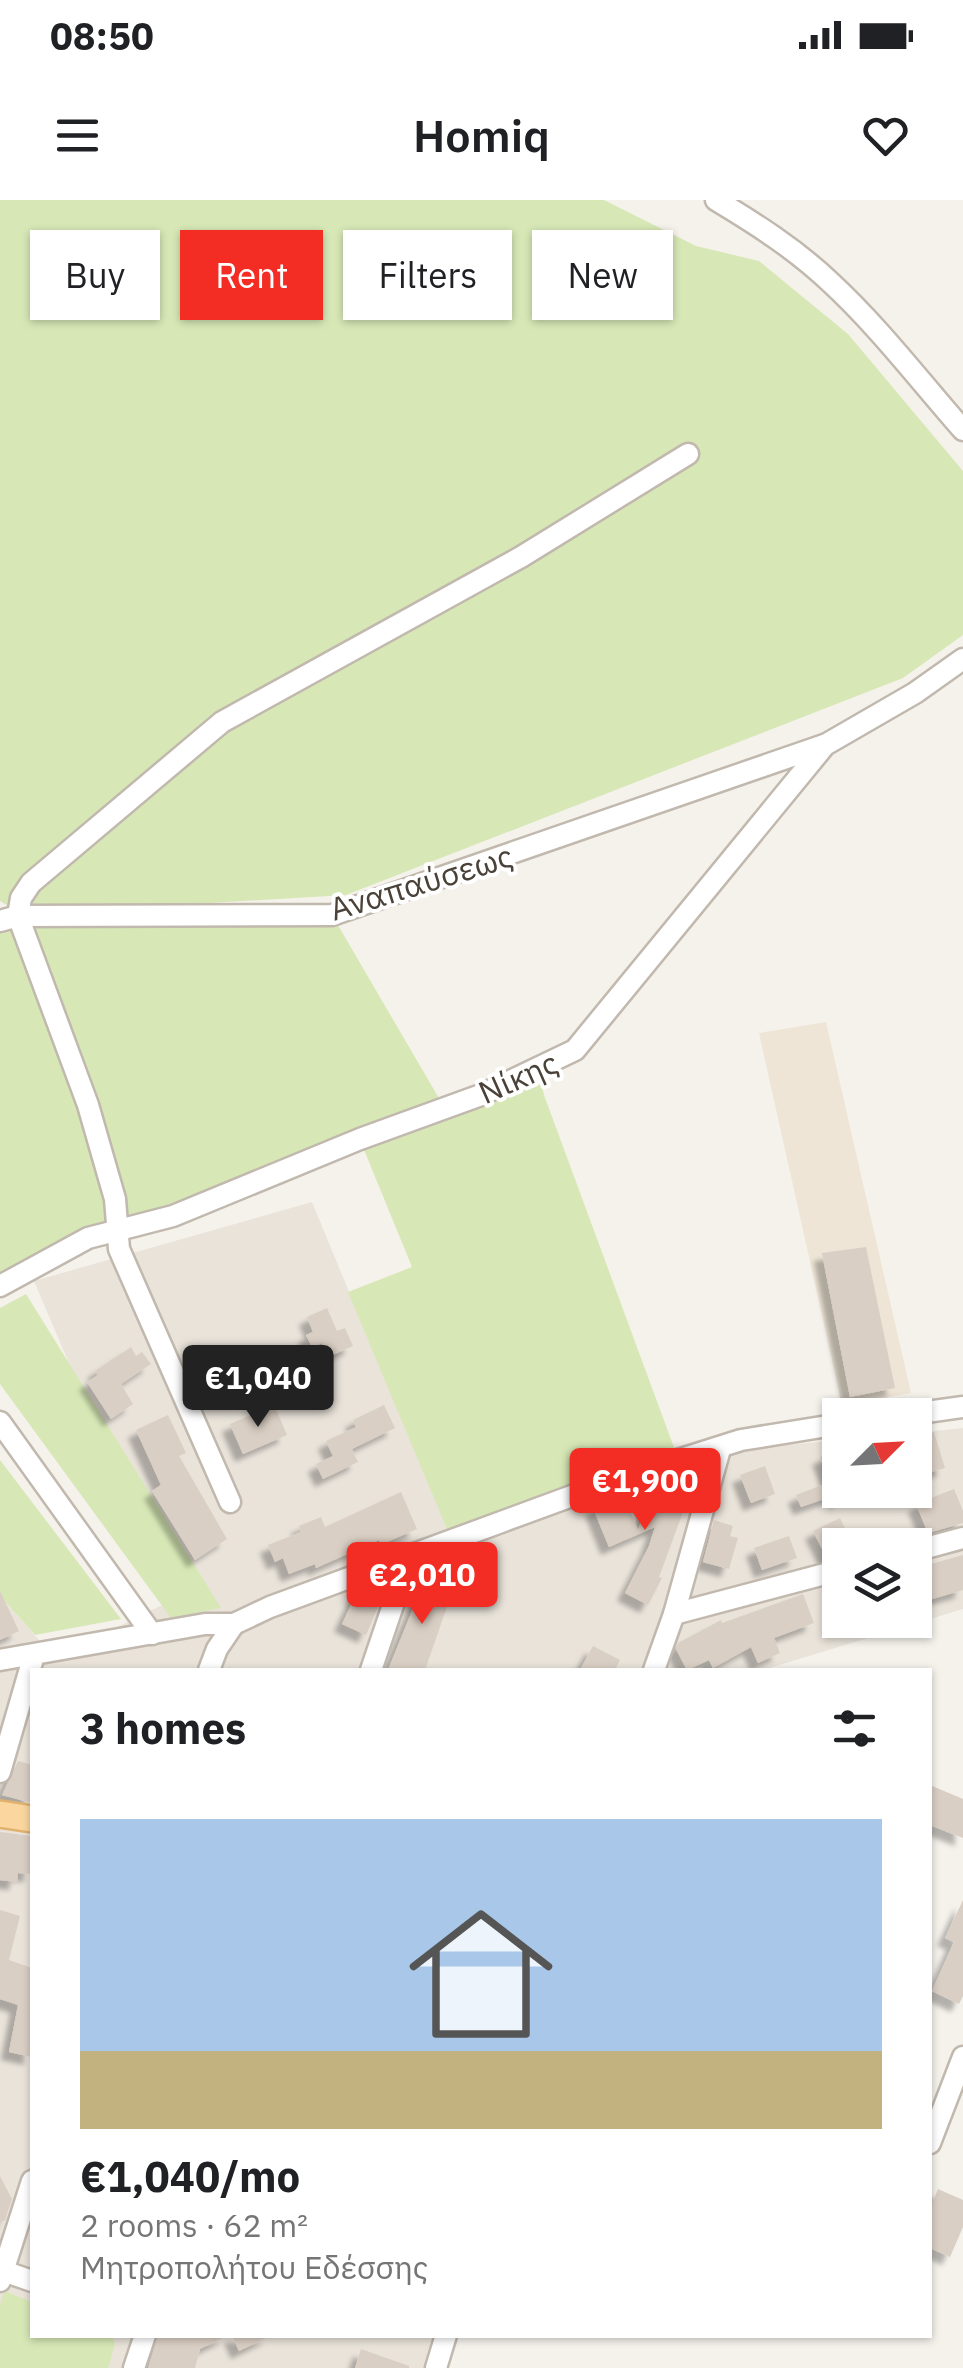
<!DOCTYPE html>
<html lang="en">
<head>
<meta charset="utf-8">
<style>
  :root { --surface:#fff; --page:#f2f2f2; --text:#202124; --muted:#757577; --line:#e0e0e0; --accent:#f42d24 }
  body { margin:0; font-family:"IBM Plex Sans",sans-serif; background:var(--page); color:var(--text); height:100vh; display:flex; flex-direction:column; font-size:38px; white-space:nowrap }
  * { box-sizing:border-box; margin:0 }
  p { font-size:32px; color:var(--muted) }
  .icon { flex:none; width:55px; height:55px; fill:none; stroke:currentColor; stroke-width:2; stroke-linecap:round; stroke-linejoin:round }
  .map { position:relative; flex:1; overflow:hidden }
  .panel { position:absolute; left:30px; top:1468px; width:902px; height:670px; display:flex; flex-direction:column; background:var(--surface); border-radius:0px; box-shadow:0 2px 8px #0004 }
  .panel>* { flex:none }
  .guide { position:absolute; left:30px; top:30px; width:905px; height:90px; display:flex; gap:20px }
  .needle { width:65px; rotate:66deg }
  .buttons { position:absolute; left:822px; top:1198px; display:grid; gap:20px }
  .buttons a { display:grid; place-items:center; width:110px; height:110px; border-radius:0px; background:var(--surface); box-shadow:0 2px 8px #0004; font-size:50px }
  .price { position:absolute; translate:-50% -85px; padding:0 22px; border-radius:10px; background:var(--accent); color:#fff; font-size:32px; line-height:65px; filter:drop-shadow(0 2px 5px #0008) }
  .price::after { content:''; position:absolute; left:50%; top:60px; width:30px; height:22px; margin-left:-15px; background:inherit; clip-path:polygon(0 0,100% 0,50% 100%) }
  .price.current { background:#222; color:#fff }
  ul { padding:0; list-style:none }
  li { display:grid; align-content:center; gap:20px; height:530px; padding:0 50px }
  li+li { border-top:2px solid var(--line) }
  li span { display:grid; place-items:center; height:310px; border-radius:0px; color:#555 }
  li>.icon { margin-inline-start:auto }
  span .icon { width:180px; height:180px; fill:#fffc; stroke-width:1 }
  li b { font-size:42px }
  h2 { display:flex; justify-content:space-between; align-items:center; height:120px; padding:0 50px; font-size:42px }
  .tag { padding:0 35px; border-radius:0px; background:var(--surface); box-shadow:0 2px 8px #0004; font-size:35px; line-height:90px }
  .tag.current { background:var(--accent); color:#fff }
  .status { display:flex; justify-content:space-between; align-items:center; height:70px; padding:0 50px; background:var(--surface); direction:ltr }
  .status svg { height:28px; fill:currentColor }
  header { display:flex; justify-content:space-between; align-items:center; height:130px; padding:0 50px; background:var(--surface); font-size:45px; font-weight:600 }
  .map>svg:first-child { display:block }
  .residential { fill:#e9e3da; fill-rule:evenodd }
  .education { fill:#eee5d6 }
  .green { fill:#d7e8b6 }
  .building { fill:#dacfc4; filter:url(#shadow) }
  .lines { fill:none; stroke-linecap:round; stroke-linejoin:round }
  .minor-casing { stroke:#c1b8ae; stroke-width:25 }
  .major-casing { stroke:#e1b26e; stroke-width:30 }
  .minor { stroke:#fff; stroke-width:20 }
  .major { stroke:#fbd79f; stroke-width:25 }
  .labels { text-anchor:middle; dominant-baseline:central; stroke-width:8; stroke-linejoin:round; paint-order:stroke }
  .street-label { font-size:32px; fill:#4a4239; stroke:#fff }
</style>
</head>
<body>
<div class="status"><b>08:50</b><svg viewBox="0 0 49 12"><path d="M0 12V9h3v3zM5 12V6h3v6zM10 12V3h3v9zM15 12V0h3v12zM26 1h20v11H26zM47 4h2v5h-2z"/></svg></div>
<header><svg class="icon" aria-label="menu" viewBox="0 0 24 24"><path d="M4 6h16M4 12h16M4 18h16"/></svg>Homiq<svg class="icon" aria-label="heart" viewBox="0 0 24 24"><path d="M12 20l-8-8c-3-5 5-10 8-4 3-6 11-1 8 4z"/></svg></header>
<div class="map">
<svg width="963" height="2168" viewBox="0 0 963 2168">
  <defs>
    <filter id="shadow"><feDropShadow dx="-8" dy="8" stdDeviation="2.5" flood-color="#0004"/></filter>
  </defs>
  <rect width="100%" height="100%" fill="#f5f2ec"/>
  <path class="residential" d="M312 1002 451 1339 453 1352 723 1251 840 1240V1290H915V1233L963 1228V1409L763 1470H32V2135H450L438 2168H0V1396L55 1458 170 1401 34 1081ZM840 1345H915V1420H840Z"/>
  <path class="education" d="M826 822 911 1193 842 1205 759 833Z"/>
  <g class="green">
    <path d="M0 0H604L696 46 759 61 848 134 963 271V435L903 478 346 695 21 714 0 701Z"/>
    <path d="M0 711 332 715 440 900 538 870 544 895 679 1261 451 1339 348 1092 412 1067 360 940 0 1086Z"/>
    <path d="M26 1094 221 1408 171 1418 0 1184V1108Z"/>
    <path d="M0 1260 121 1419 35 1435 0 1396Z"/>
    <path d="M4 2091 32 2102V2135H111L115 2144 108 2168H0V2105Z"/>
  </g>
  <g class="building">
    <path d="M866 1047 895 1188 850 1197 822 1053Z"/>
    <path d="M327 1108 337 1131 345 1128 353 1146 328 1157 322 1143 312 1147 306 1135 313 1132 307 1117Z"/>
    <path d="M131 1147 136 1156 142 1152 151 1164 121 1184 133 1204 111 1219 87 1182 98 1175 95 1171Z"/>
    <path d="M274 1205 287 1235 243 1254 230 1224Z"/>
    <path d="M384 1205 395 1228 352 1249 358 1262 323 1279 316 1264 333 1256 326 1241 356 1227 353 1220Z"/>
    <path d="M168 1215 186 1253 179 1256 227 1339 195 1360 152 1291 161 1285 136 1230Z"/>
    <path d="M934 1232 945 1268 915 1277V1238Z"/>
    <path d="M840 1249V1304L836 1295 801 1307 796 1295 830 1282 820 1257Z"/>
    <path d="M765 1266 775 1294 751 1303 740 1275Z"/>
    <path d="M656 1281 690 1293 659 1377 662 1378 648 1405 625 1393 649 1346 655 1327 609 1347 593 1308 623 1295 638 1330Z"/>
    <path d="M954 1289 963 1311V1323L928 1333 916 1304Z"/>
    <path d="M401 1292 417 1329 380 1345 379 1340 316 1368 315 1364 289 1374 283 1358 275 1362 268 1345 301 1332 299 1326 321 1317 325 1327Z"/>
    <path d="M840 1318 853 1345H840V1355L827 1359 813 1331Z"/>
    <path d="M714 1320 733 1326 730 1336 738 1338 729 1369 703 1362Z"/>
    <path d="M789 1336 797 1358 762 1370 754 1348Z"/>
    <path d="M963 1355V1390L929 1400 921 1373 933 1370 931 1364Z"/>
    <path d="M427 1374 447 1382 442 1395 450 1398 425 1470H388Z"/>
    <path d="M0 1391 19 1431 0 1440Z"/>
    <path d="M357 1392 380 1402 366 1435 342 1424Z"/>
    <path d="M803 1394 814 1423 774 1438 780 1453 758 1463 751 1447 713 1468 709 1460 687 1470 676 1449 678 1443 721 1420 722 1423Z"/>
    <path d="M593 1446 620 1460 615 1470H580Z"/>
    <path d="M18 1561 32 1565V1603L2 1595Z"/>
    <path d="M930 1585 963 1599V1638L930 1625Z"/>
    <path d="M0 1632 32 1636V1674L18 1673 17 1682 0 1680Z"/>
    <path d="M963 1700V1796L959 1804 932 1791 954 1742 945 1738Z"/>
    <path d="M0 1710 20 1716 9 1760 32 1768V1857L9 1852 18 1805 0 1799Z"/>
    <path d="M0 1976 12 1999 5 2020 0 2023Z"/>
    <path d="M938 1989 963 2000V2027L950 2057 930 2048V2009Z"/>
    <path d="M158 2135H229L200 2149 195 2168H148Z"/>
    <path d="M232 2135H272L239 2151Z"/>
    <path d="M361 2149 409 2166V2168H355Z"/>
  </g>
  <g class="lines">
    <defs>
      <g id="minor">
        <path d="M716 0C756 24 795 49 829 81 878 126 919 180 963 230"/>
        <path d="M0 721 18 716 332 715 824 545"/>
        <path d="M0 1086 88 1038 173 1016 360 939 481 895 575 850 825 545 915 493 963 459"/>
        <path d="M905 1215 963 1207"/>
        <path d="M0 1222 152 1434"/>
        <path d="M230 1302 119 1049 115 999 88 905 18 716 21 698 31 683 222 522 521 357 688 254"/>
        <path d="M915 1351 963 1338"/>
        <path d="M674 1414 840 1370"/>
        <path d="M0 1460 205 1424H234L270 1407 618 1279 741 1240 840 1224"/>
        <path d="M209 1470 217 1449 234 1424"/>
        <path d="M371 1470 410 1355"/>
        <path d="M654 1470 674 1414 720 1249"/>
        <path d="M0 1572 34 1455"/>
        <path d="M930 1943 963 1857"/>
        <path d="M0 2064 3 2071 32 2081"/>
        <path d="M0 2081 32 1981"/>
        <path d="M134 2168 145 2135"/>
        <path d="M436 2168 446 2135"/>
      </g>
      <path id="major" d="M0 1614 32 1619"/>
    </defs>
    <use href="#minor" class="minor-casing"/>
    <use href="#major" class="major-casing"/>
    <use href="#minor" class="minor"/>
    <use href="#major" class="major"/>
  </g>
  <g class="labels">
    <g class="street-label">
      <text transform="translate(421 682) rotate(-17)">Αναπαύσεως</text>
      <text transform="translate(518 877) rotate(-24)">Νίκης</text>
    </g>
  </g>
</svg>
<div class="buttons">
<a><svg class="needle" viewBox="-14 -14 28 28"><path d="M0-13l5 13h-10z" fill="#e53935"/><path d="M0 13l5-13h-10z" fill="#757577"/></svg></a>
<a><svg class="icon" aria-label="layers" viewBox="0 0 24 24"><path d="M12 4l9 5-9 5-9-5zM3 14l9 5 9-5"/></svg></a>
</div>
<b class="price current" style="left:258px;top:1230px">€1,040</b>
<b class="price" style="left:645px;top:1333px">€1,900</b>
<b class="price" style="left:422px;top:1427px">€2,010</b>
<div class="guide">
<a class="tag">Buy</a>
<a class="tag current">Rent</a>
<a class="tag">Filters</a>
<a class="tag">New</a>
</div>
<section class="panel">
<h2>3 homes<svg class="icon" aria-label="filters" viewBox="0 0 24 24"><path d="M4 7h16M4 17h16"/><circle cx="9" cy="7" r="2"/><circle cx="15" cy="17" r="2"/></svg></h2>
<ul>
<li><span style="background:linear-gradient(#a9c7e8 75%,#c2b280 0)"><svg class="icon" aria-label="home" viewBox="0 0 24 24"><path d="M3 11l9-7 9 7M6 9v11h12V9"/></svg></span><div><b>€1,040/mo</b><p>2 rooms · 62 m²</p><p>Μητροπολήτου Εδέσσης</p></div></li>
</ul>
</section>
</div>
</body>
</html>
